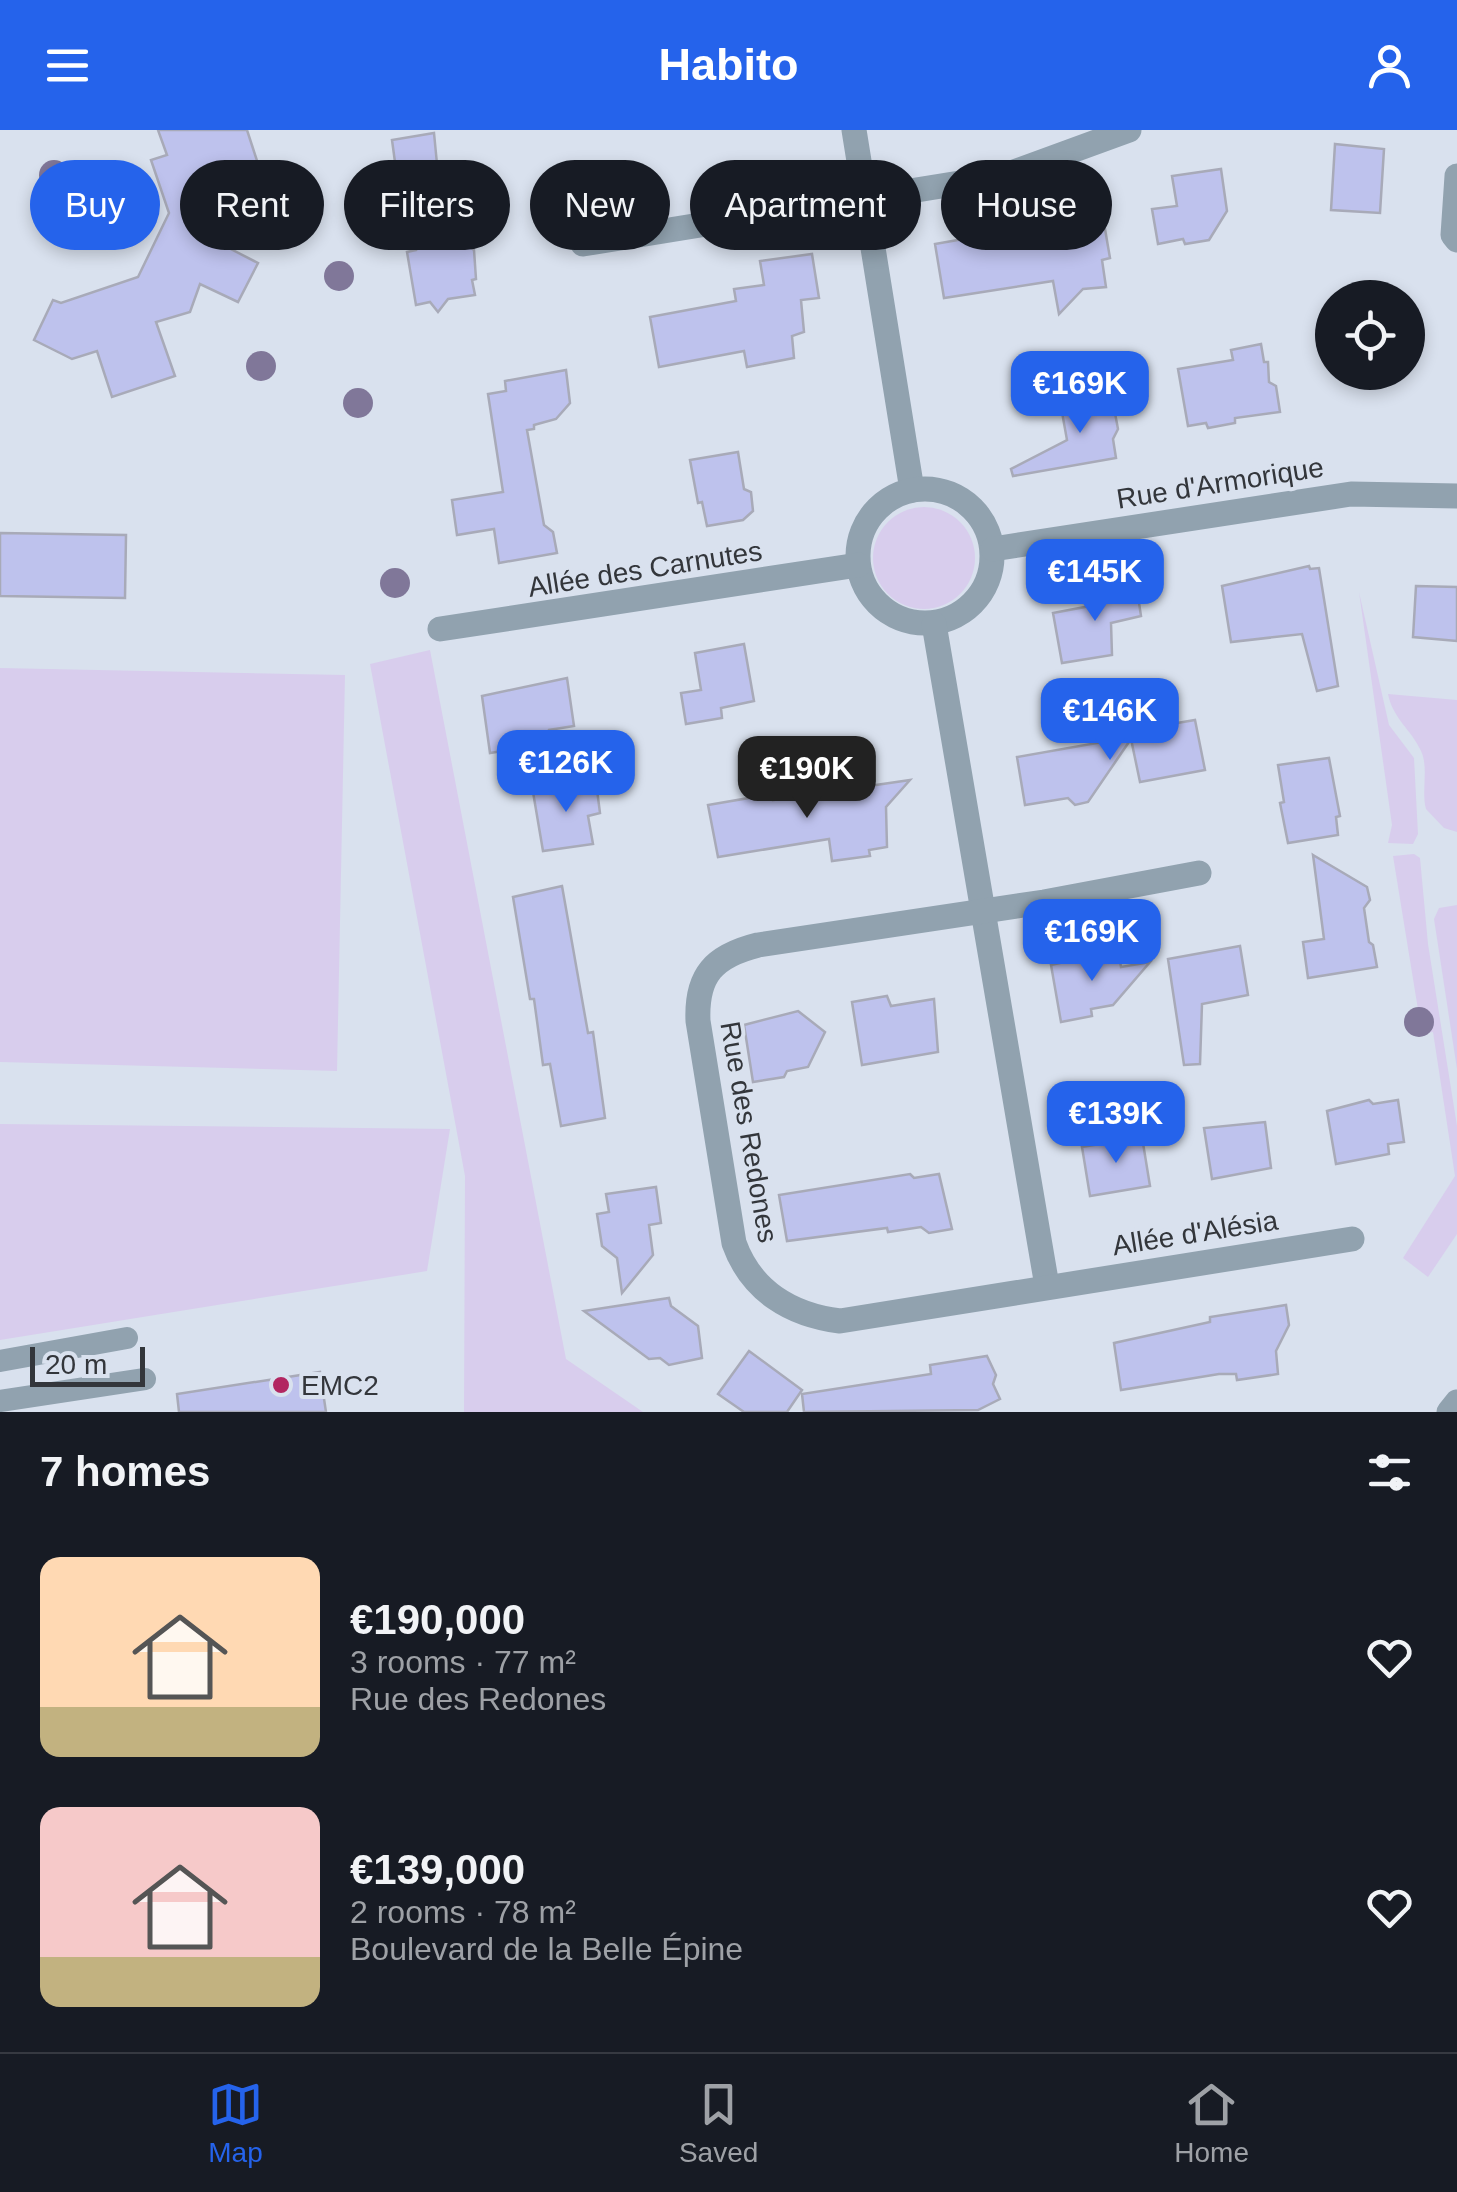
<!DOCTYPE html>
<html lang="en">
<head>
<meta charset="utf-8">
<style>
  :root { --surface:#171b24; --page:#242831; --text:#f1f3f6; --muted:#9ea1a6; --line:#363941; --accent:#2563eb }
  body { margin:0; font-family:Helvetica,sans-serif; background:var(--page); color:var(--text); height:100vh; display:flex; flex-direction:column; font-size:38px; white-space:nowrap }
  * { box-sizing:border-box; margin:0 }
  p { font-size:32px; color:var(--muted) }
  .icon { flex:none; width:55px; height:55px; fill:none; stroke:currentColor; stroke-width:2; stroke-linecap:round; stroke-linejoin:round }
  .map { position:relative; height:1282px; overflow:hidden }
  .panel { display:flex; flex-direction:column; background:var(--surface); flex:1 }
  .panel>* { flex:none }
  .top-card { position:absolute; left:30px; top:30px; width:1398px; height:90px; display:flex; gap:20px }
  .tools { position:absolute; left:1315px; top:150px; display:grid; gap:20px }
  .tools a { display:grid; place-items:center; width:110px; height:110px; border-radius:50%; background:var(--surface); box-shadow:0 5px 15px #0003; font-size:50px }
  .scale { position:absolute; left:30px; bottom:25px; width:115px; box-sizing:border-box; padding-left:10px; border:5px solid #33363b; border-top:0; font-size:28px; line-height:35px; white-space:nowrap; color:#33363b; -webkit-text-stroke:8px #d9e1ee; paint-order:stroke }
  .price { position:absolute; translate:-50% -85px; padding:0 22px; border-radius:20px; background:var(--accent); color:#fff; font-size:32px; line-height:65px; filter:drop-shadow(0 2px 5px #0008) }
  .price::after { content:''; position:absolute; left:50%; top:60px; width:30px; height:22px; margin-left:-15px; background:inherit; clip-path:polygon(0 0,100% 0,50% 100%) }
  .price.selected { background:#222; color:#fff }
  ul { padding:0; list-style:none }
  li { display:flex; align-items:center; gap:30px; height:250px; padding:0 40px }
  li span { display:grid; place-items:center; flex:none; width:280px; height:200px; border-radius:20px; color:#555 }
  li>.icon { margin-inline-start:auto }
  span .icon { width:120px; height:120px; fill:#fffc; stroke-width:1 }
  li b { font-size:42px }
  h2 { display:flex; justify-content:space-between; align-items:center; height:120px; padding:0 40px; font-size:42px }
  .tag { padding:0 35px; border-radius:45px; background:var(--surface); box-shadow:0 5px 15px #0003; font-size:35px; line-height:90px }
  .tag.selected { background:var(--accent); color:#fff }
  header { display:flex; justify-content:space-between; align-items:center; height:130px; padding:0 40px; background:var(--accent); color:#fff; font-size:45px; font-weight:800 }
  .tab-bar { display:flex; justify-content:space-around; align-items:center; height:140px; border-top:2px solid var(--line); background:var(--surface); font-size:28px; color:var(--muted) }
  .tab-bar a { display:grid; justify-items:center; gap:5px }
  .tab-bar .selected { color:var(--accent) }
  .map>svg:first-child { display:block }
  .green { fill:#d8cded }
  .building { fill:#bec2ed; stroke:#a8aab8; stroke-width:2.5 }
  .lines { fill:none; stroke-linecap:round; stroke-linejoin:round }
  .service { stroke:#91a2af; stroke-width:22 }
  .minor { stroke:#91a2af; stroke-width:25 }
  .tree { fill:#807799 }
  .poi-dot { fill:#b22661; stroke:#d9e1ee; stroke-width:4 }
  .labels { text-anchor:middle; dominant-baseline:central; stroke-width:8; stroke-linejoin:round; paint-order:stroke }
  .street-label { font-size:28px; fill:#33363b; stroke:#d9e1ee }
  .poi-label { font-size:28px; fill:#33363b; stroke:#d9e1ee; text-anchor:start }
</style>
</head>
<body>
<header><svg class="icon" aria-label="menu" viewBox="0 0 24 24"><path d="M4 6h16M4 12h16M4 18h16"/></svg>Habito<svg class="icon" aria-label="person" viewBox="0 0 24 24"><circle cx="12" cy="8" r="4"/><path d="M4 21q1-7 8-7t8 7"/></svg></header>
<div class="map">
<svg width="1457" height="1282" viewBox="0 0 1457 1282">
  <rect width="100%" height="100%" fill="#d9e1ee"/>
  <g class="green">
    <circle cx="924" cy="428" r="51"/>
    <path d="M1359 462 1389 595 1414 628 1418 704 1413 714 1388 713 1392 695Z"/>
    <path d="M430 520 566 1229 643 1282H464L465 1046 370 534Z"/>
    <path d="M0 538 345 545 337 941 0 932Z"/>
    <path d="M1388 564 1457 570V702L1444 698 1426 679C1421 661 1429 638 1421 621 1411 599 1393 589 1388 564Z"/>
    <path d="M1414 724 1420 728 1428 814 1457 996V1104L1428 1147 1403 1128 1455 1046 1433 902 1422 904 1393 726Z"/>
    <path d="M1457 775V939L1434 789 1439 778Z"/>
    <path d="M0 994 450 999 427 1141 0 1210Z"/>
  </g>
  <g class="building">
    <path d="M158 0H247L262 46 226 59 235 88 223 115 258 133 238 172 200 154 190 182 156 192 175 246 112 267 97 221 72 229 34 210 53 170 61 173 138 147 169 83 151 30 167 25Z"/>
    <path d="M434 3 441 75H447L452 105 474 120 476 149 472 150 475 165 448 169 438 182 430 172 416 175 407 122 416 120 408 46 397 47 392 10Z"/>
    <path d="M1335 14 1384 19 1380 83 1331 80Z"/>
    <path d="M1221 39 1227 81 1209 110 1185 114 1183 109 1158 114 1152 79 1177 76 1172 46Z"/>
    <path d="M1105 99 1110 128 1102 130 1106 157 1083 159 1059 184 1053 151 944 168 935 114 1009 101 1011 113Z"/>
    <path d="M812 124 819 168 801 170 804 202 792 206 794 228 747 237 744 221 659 237 650 187 736 171 734 159 764 155 760 131Z"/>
    <path d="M1261 214 1264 232H1268L1269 252 1276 256 1280 282 1235 288V293L1208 298 1206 293 1188 296 1178 239 1233 230 1231 220Z"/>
    <path d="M566 240 570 273 556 289 534 295V299L527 300 544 395 553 402 557 423 499 433 494 399 457 405 452 370 503 362 488 264 506 261 505 251Z"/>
    <path d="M1111 262 1118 299 1113 309 1116 328 1013 346 1011 339 1067 310 1060 271Z"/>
    <path d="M738 322 744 359 751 362 753 381 743 390 707 396 702 372 698 373 690 330Z"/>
    <path d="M0 403 126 405 125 468 0 466Z"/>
    <path d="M1309 436 1310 439 1319 438 1338 556 1317 561 1302 504 1231 512 1222 456Z"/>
    <path d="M1136 453 1141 486 1111 493 1112 525 1062 533 1053 483 1090 476 1105 459Z"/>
    <path d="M1416 456 1457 457V511L1413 507Z"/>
    <path d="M744 514 754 571 721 578 722 588 686 594 681 563 701 560 695 523Z"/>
    <path d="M567 548 574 596 549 600 538 615 490 623 482 566Z"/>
    <path d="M1195 590 1205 640 1140 652 1131 609 1088 672 1075 675 1068 668 1025 675 1017 627 1131 607 1130 601Z"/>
    <path d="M1329 628 1340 686 1336 687 1338 705 1288 713 1280 673 1284 672 1278 635Z"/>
    <path d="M910 650 886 677 887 717 869 720 870 726 832 731 829 709 718 727 708 675 772 664 773 670Z"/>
    <path d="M596 652 600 683 588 686 593 714 543 721 533 662Z"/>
    <path d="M1313 725 1367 757 1370 770 1364 778 1369 812 1373 815 1377 837 1308 848 1303 812 1324 809Z"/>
    <path d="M562 756 588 903 593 902 605 988 561 996 550 934 543 935 534 869H530L513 767Z"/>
    <path d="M1240 816 1248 865 1202 874 1200 934 1184 935 1168 829Z"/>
    <path d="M1118 820 1121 837 1150 832 1113 875 1091 879 1092 886 1061 892 1051 835Z"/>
    <path d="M887 866 891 876 934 869 938 922 862 935 852 872Z"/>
    <path d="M798 881 825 902 808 937 787 941 784 947 753 952 744 895Z"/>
    <path d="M1369 970 1373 974 1398 970 1404 1012 1388 1014 1389 1024 1336 1034 1327 981Z"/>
    <path d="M1265 992 1271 1038 1212 1049 1204 998Z"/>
    <path d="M1142 1007 1150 1056 1090 1066 1082 1017Z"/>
    <path d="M910 1044 914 1048 939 1044 952 1099 929 1103 921 1097 888 1102 887 1098 787 1111 779 1065Z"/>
    <path d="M656 1057 661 1093 649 1095 653 1125 622 1163 617 1128 602 1116 597 1084 609 1082 606 1064Z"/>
    <path d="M669 1168 671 1176 698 1196 702 1228 669 1235 660 1228 649 1229 584 1181Z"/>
    <path d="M1286 1175 1289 1195 1276 1221 1278 1244 1237 1250 1236 1244H1219L1121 1260 1114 1213 1210 1192V1187Z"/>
    <path d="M749 1221 802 1260 787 1282H744L718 1264Z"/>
    <path d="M987 1226 996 1245 993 1254 1000 1269 978 1280 804 1282 802 1264 931 1244 930 1235Z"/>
    <path d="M320 1242 326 1282H179L177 1264Z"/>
  </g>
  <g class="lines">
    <g class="service">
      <path d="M0 1231 127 1208"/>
      <path d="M0 1271 145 1249"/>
    </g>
    <g class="minor">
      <path d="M854 0 912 360"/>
      <path d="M1457 46 1453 105 1457 110"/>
      <path d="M583 114 1003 46 1129 0"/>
      <circle cx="925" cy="426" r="67"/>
      <path d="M993 419 1351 364 1457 366"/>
      <path d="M934 494 1047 1156"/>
      <path d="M440 499 858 435"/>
      <path d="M1199 743 1044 772 758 815C714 826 696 845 698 891L734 1113C751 1161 791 1185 840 1191L1352 1109"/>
      <path d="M1449 1282 1457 1272"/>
    </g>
  </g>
  <g class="tree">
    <circle cx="54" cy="45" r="15"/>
    <circle cx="339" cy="146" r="15"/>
    <circle cx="261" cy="236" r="15"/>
    <circle cx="358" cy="273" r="15"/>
    <circle cx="395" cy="453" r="15"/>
    <circle cx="1419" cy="892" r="15"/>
  </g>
  <circle class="poi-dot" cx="281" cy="1255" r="10"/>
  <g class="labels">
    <g class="street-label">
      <text transform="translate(1220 353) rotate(-9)">Rue d'Armorique</text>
      <text transform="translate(645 439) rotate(-9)">Allée des Carnutes</text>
      <text transform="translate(749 1002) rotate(80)">Rue des Redones</text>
      <text transform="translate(1195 1103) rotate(-9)">Allée d'Alésia</text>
    </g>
    <g class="poi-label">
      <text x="301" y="1255">EMC2</text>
    </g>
  </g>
</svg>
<div class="tools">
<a><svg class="icon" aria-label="locate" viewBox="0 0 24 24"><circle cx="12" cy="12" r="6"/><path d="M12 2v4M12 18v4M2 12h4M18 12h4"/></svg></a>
</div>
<div class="scale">20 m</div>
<b class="price" style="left:1080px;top:306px">€169K</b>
<b class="price" style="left:1095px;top:494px">€145K</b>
<b class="price" style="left:1110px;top:633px">€146K</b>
<b class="price" style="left:566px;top:685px">€126K</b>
<b class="price selected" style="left:807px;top:691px">€190K</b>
<b class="price" style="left:1092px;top:854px">€169K</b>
<b class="price" style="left:1116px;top:1036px">€139K</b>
<div class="top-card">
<a class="tag selected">Buy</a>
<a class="tag">Rent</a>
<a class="tag">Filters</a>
<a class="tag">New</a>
<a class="tag">Apartment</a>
<a class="tag">House</a>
</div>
</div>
<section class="panel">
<h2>7 homes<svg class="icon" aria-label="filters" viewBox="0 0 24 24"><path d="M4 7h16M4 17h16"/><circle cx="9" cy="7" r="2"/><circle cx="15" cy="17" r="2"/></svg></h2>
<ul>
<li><span style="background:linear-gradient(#ffd9b3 75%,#c2b280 0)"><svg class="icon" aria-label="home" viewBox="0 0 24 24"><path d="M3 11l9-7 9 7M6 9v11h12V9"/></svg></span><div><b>€190,000</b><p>3 rooms · 77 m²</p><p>Rue des Redones</p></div><svg class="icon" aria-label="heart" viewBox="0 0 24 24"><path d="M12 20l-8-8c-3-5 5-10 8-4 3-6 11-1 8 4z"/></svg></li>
<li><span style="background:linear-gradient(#f6c9c9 75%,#c2b280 0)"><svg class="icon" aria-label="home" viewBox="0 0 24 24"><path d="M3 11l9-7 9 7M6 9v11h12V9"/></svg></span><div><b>€139,000</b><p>2 rooms · 78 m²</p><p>Boulevard de la Belle Épine</p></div><svg class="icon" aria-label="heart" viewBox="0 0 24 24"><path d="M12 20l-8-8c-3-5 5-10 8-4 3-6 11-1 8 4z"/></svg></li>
</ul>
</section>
<nav class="tab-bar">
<a class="selected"><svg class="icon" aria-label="map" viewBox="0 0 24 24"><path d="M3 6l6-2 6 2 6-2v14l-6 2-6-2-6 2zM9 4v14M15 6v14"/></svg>Map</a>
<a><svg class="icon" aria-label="saved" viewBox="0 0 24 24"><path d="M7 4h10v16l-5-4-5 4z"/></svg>Saved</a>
<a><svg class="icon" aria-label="home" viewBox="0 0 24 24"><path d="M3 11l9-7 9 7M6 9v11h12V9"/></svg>Home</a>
</nav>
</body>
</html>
